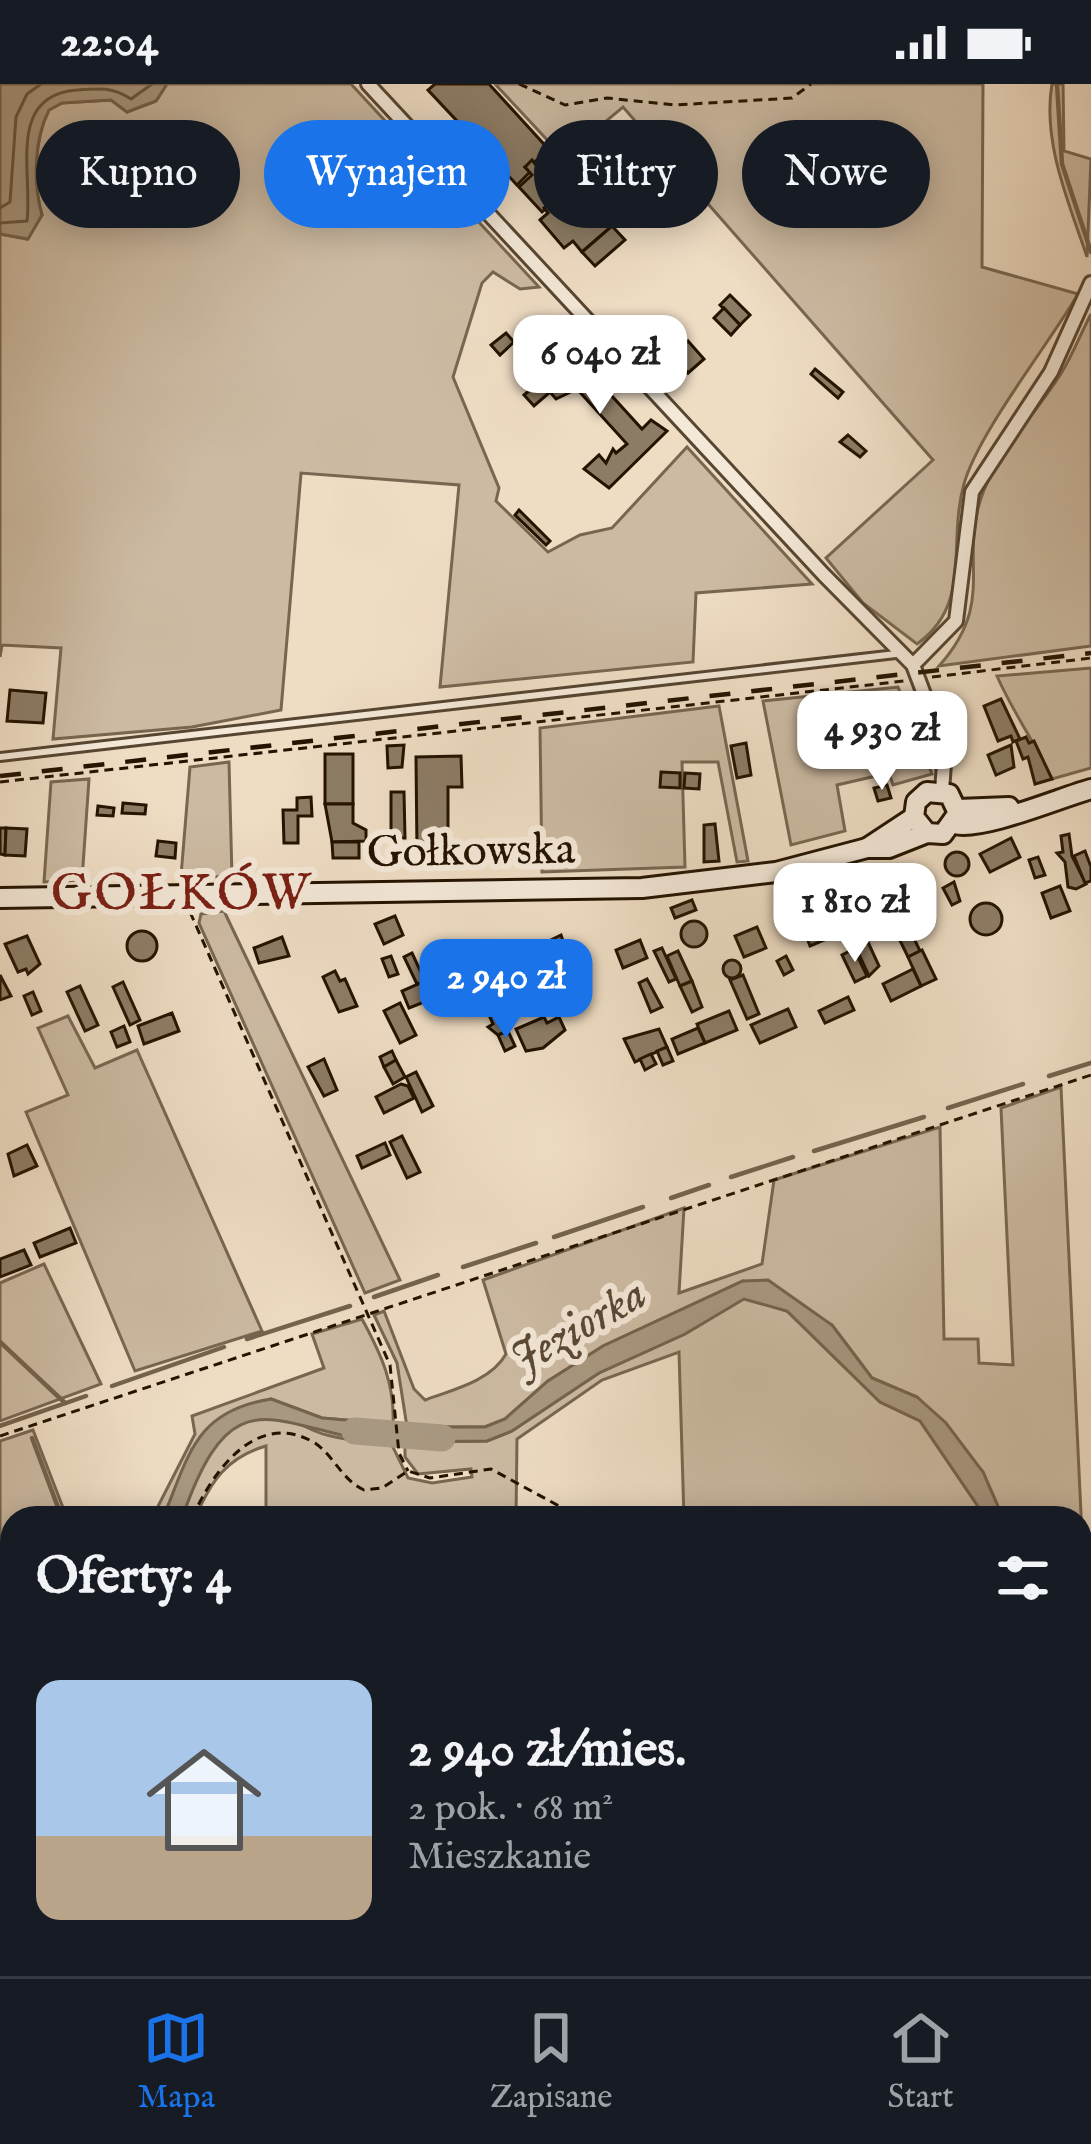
<!DOCTYPE html>
<html lang="pl">
<head>
<meta charset="utf-8">
<style>
  :root { --surface:#171b24; --page:#242831; --text:#f1f3f6; --muted:#9ea1a6; --line:#363941; --accent:#1a73e8 }
  body { margin:0; font-family:"IM FELL English",serif; background:var(--page); color:var(--text); height:100vh; display:flex; flex-direction:column; font-size:45px; white-space:nowrap }
  * { box-sizing:border-box; margin:0 }
  p { font-size:39px; color:var(--muted) }
  .icon { flex:none; width:66px; height:66px; fill:none; stroke:currentColor; stroke-width:2; stroke-linecap:round; stroke-linejoin:round }
  .map { position:relative; flex:1; overflow:hidden }
  .panel { position:absolute; left:0px; top:1422px; width:1092px; height:471px; display:flex; flex-direction:column; background:var(--surface); border-radius:36px 36px 0 0; box-shadow:0 6px 30px #0003 }
  .panel>* { flex:none }
  .top-card { position:absolute; left:36px; top:36px; width:1020px; height:108px; display:flex; gap:24px }
  .price { position:absolute; translate:-50% -102px; padding:0 27px; border-radius:24px; background:#fff; color:#222; font-size:39px; line-height:78px; filter:drop-shadow(0 3px 6px #0008) }
  .price::after { content:''; position:absolute; left:50%; top:72px; width:36px; height:27px; margin-left:-18px; background:inherit; clip-path:polygon(0 0,100% 0,50% 100%) }
  .price.current { background:var(--accent); color:#fff }
  ul { padding:0; list-style:none }
  li { display:flex; align-items:center; gap:36px; height:300px; padding:0 36px }
  li span { display:grid; place-items:center; flex:none; width:336px; height:240px; border-radius:24px; color:#555 }
  li>.icon { margin-inline-start:auto }
  span .icon { width:144px; height:144px; fill:#fffc; stroke-width:1 }
  li b { font-size:51px }
  h2 { display:flex; justify-content:space-between; align-items:center; height:144px; padding:0 36px; font-size:51px }
  .tag { padding:0 42px; border-radius:54px; background:var(--surface); box-shadow:0 6px 30px #0003; font-size:42px; line-height:108px }
  .tag.current { background:var(--accent); color:#fff }
  .status { display:flex; justify-content:space-between; align-items:center; height:84px; padding:0 60px; background:var(--surface); direction:ltr }
  .status svg { height:33px; fill:currentColor }
  .dock { display:flex; justify-content:space-around; align-items:center; height:168px; border-top:3px solid var(--line); background:var(--surface); font-size:33px; color:var(--muted) }
  .dock a { display:grid; justify-items:center; gap:6px }
  .dock .current { color:var(--accent) }
  .map>svg:first-child { display:block }
  .green { fill:#ccbaa2; stroke:#786651; stroke-width:3 }
  .water { fill:#a99881; stroke:#74634d; stroke-width:3 }
  .lines { fill:none; stroke-linecap:round; stroke-linejoin:round }
  .shore { stroke:#665640; stroke-width:3 }
  .stream { stroke:#74634d; stroke-width:4.5 }
  .river { stroke:#a99881; stroke-width:27 }
  .building { fill:#8d7c65; stroke:#241300; stroke-width:3 }
  .lane-casing { stroke:#564531; stroke-width:12 }
  .street-casing { stroke:#564531; stroke-width:18 }
  .secondary-casing { stroke:#241300; stroke-width:24 }
  .path { stroke:#241300; stroke-width:3; stroke-dasharray:9 6; stroke-linecap:butt }
  .lane { stroke:#f4e8d8; stroke-width:6 }
  .street { stroke:#f4e8d8; stroke-width:12 }
  .secondary { stroke:#f4e8d8; stroke-width:18 }
  .rail { stroke:#241300; stroke-width:4.5; stroke-dasharray:21 21; stroke-linecap:butt }
  .labels { text-anchor:middle; dominant-baseline:central; stroke-width:12; stroke-linejoin:round; paint-order:stroke }
  .street-label { font-size:45px; fill:#241300; stroke:#f4e8d8 }
  .water-label { font-size:48px; font-style:italic; fill:#594834; stroke:#f4e8d8 }
  .quarter-label { font-size:51px; letter-spacing:3px; fill:#7a1f14; stroke:#f4e8d8 }
</style>
</head>
<body>
<div class="status"><b>22:04</b><svg viewBox="0 0 49 12"><path d="M0 12V9h3v3zM5 12V6h3v6zM10 12V3h3v9zM15 12V0h3v12zM26 1h20v11H26zM47 4h2v5h-2z"/></svg></div>
<div class="map">
<svg width="1091" height="1892" viewBox="0 0 1091 1892">
  <rect width="100%" height="100%" fill="#eedcc3"/>
  <filter id="stains"><feTurbulence type="fractalNoise" baseFrequency=".00167" numOctaves="4"/><feColorMatrix values="0 0 0 0 .2 0 0 0 0 .09 0 0 0 0 .02 0 0 0 .5 -.17"/></filter>
  <radialGradient id="worn" r=".72"><stop offset=".6" stop-color="#630" stop-opacity="0"/><stop offset="1" stop-color="#630" stop-opacity=".3"/></radialGradient>
  <g class="green">
    <path d="M167 0H351L539 203 520 205 493 188 482 199 453 293 499 404 496 417 548 468 580 451 612 444 687 363 812 500 696 509 693 578 440 603 459 401 301 389 281 626 192 643 53 655 61 564 2 561 0 573V150L27 155 42 131C33 100 34 55 49 26L62 19 111 16 127 28 156 17Z"/>
    <path d="M495 0H983L982 183 1078 210C1049 260 978 349 964 400 947 460 973 520 917 560L863 519 826 474 933 376 623 23 587 53 574 40 552 61Z"/>
    <path d="M1052 0H1063L1064 67 1091 75 1087 173C1069 119 1042 58 1052 0Z"/>
    <path d="M1091 230V562L939 582C999 515 956 476 984 406 1001 364 1038 327 1062 288 1073 270 1081 249 1091 230Z"/>
    <path d="M1091 584V684L1052 695C1035 658 1013 629 997 592Z"/>
    <path d="M898 603 932 690 893 701 889 689 837 701 845 747 791 761 763 617Z"/>
    <path d="M719 622 748 777 737 778 718 678H682L685 783 542 788 540 644Z"/>
    <path d="M229 678 232 793 181 792 190 683Z"/>
    <path d="M89 695 82 796 44 798 51 698Z"/>
    <path d="M224 827 400 1196 365 1209 199 839 201 830Z"/>
    <path d="M68 932 95 984 137 966 262 1247 135 1287 26 1028 68 1011 38 944Z"/>
    <path d="M1061 1003 1084 1494 1091 1498V1512L1080 1502V1434H1003L983 1388 917 1313 872 1294 832 1241 743 1197 603 1262 548 1297 505 1335 485 1343H407L397 1279 374 1231 384 1227 414 1305 425 1316C452 1306 491 1297 506 1270L483 1196 684 1124 679 1209 762 1180 774 1096 940 1043 944 1255H978L979 1279 1013 1281 1001 1024Z"/>
    <path d="M44 1180 101 1300 0 1337V1199Z"/>
    <path d="M744 1214 787 1227 880 1318 920 1337 986 1434H684L679 1268 602 1296 517 1355 516 1434H266V1362C227 1373 211 1397 195 1434H182C197 1390 218 1328 274 1332 294 1334 309 1347 327 1351 348 1357 371 1358 392 1361L408 1394 432 1399 472 1393 471 1385 418 1390 405 1373V1358L487 1357 512 1347 599 1289 685 1250Z"/>
    <path d="M362 1235C381 1270 395 1300 393 1340L322 1334 271 1315 192 1365 163 1434H152L195 1350 192 1332 324 1284 312 1250Z"/>
    <path d="M33 1346 67 1434H12V1557L0 1491V1357Z"/>
    <path d="M1080 1524 1091 1535V1892H722V1881H1080Z"/>
    <path d="M12 1761V1881H515V1892H0V1766Z"/>
  </g>
  <g class="water">
    <path d="M0 0H167L156 17 127 28 111 16 62 19 49 26C34 55 33 100 42 131L28 155 0 150Z"/>
    <path d="M215 65 227 66 232 81 212 96 223 110 220 124 196 122 160 99 164 81 194 78 201 69Z"/>
    <path d="M768 1196 832 1241 872 1294 917 1313 946 1339 983 1388 1003 1434H986L920 1337 880 1318 787 1227 744 1215 685 1250 599 1289 512 1347 487 1357 405 1358 407 1343H485L505 1335 548 1297 603 1262 743 1197Z"/>
    <path d="M271 1315 322 1334 393 1340 392 1361C273 1345 234 1285 182 1434H163C189 1371 195 1327 271 1315Z"/>
  </g>
  <g class="lines">
    <g class="shore">
      <path d="M0 124 10 118 16 33 27 10 41 0"/>
      <path d="M0 139 27 137C33 90 6 11 77 6 101 4 112 3 131 15L152 0"/>
    </g>
    <g class="stream">
      <path d="M1057 0 1062 80 1091 168"/>
      <path d="M1049 992 1091 979"/>
      <path d="M948 1024 1023 1000"/>
      <path d="M814 1067 924 1033"/>
      <path d="M731 1093 793 1073"/>
      <path d="M671 1114 709 1101"/>
      <path d="M554 1153 643 1123"/>
      <path d="M463 1183 536 1159"/>
      <path d="M374 1213 438 1191"/>
      <path d="M247 1255 350 1222"/>
      <path d="M0 1258 65 1319"/>
      <path d="M112 1302 224 1263"/>
      <path d="M0 1342 86 1312"/>
      <path d="M32 1354 62 1434"/>
      <path d="M409 1881 426 1892"/>
    </g>
    <path class="river" d="M355 1347 442 1354"/>
  </g>
  <g class="building">
    <path d="M435 0H489L551 68 525 83 530 88 517 101 428 6Z"/>
    <path d="M574 52 597 78 581 93 557 67Z"/>
    <path d="M555 65 579 94 542 128 519 103 532 91 525 83 532 76 536 81Z"/>
    <path d="M627 78 653 109 648 113 622 83Z"/>
    <path d="M580 92 587 99 580 105 612 142 582 168 573 157 564 164 540 136 548 129 544 124Z"/>
    <path d="M660 103 676 120 662 132 646 115Z"/>
    <path d="M612 142 625 156 595 182 582 168Z"/>
    <path d="M730 211 750 231 740 241 720 221Z"/>
    <path d="M724 224 740 241 731 251 714 234Z"/>
    <path d="M506 249 514 258 500 271 491 261Z"/>
    <path d="M688 257 704 275 688 289 673 271Z"/>
    <path d="M570 266 642 345 651 336 667 347 609 404 584 385 599 371 606 379 613 365 616 369 627 360 577 305 556 315 550 308 534 322 524 311 564 278 561 274Z"/>
    <path d="M815 285 843 308 838 314 811 290Z"/>
    <path d="M848 351 866 367 860 373 840 358Z"/>
    <path d="M519 426 550 457 546 461 515 431Z"/>
    <path d="M10 606 46 609 43 639 7 637Z"/>
    <path d="M1001 615 1020 655 1013 658 1011 652 998 657 984 622Z"/>
    <path d="M1026 653 1029 659 1034 657 1052 695 1035 700 1028 673 1023 675 1016 657Z"/>
    <path d="M746 659 751 691 737 694 731 662Z"/>
    <path d="M404 661 402 683 388 684 387 662Z"/>
    <path d="M1011 661 1014 683 996 691 988 671Z"/>
    <rect x="325" y="670" width="28" height="50"/>
    <path d="M461 672 462 703H448V766L417 767 416 673Z"/>
    <path d="M661 688 680 689V704L660 703Z"/>
    <path d="M685 689 700 690 699 705 684 704Z"/>
    <path d="M887 701 891 714 878 717 874 704Z"/>
    <path d="M391 708H404L405 754H391Z"/>
    <path d="M311 713 312 732H298V759H284L283 726H297V714Z"/>
    <path d="M123 719 146 721 145 730 122 729Z"/>
    <path d="M325 720H353V739L366 746V757L332 758Z"/>
    <path d="M98 722 114 724 113 732 97 731Z"/>
    <path d="M715 740 719 777 704 778V741Z"/>
    <path d="M0 744H6L5 771 0 770Z"/>
    <path d="M6 744 27 745 25 772 5 771Z"/>
    <path d="M1069 750 1072 772 1086 800 1076 805 1068 803 1065 778 1057 769 1063 768 1061 752Z"/>
    <path d="M1011 754 1020 773 990 788 980 770Z"/>
    <path d="M158 757 176 759 175 774 156 772Z"/>
    <path d="M332 758H359V774H333Z"/>
    <path d="M1085 767 1091 783V797L1085 799 1074 772Z"/>
    <circle cx="957" cy="780" r="12"/>
    <path d="M1038 773 1045 791 1035 794 1029 776Z"/>
    <path d="M954 798 960 817 952 821 943 804Z"/>
    <path d="M887 800 895 818 883 823 875 805Z"/>
    <path d="M1060 802 1070 827 1051 834 1042 809Z"/>
    <path d="M865 807 876 833 853 843 842 817Z"/>
    <path d="M692 816 696 826 675 834 671 824Z"/>
    <circle cx="986" cy="835" r="16"/>
    <path d="M395 832 403 851 384 860 375 840Z"/>
    <path d="M904 833 920 867 908 873 892 840Z"/>
    <path d="M821 834 829 854 810 862 802 841Z"/>
    <circle cx="694" cy="850" r="13"/>
    <path d="M757 843 766 864 744 873 735 852Z"/>
    <circle cx="142" cy="862" r="15"/>
    <path d="M561 851 568 872 575 869 583 886 565 895 547 858Z"/>
    <path d="M27 852 40 880 28 890 26 885 18 888 5 860Z"/>
    <path d="M282 853 289 872 259 879 254 864Z"/>
    <path d="M640 856 647 874 623 884 616 866Z"/>
    <path d="M868 858 879 882 869 892 856 864Z"/>
    <path d="M662 864 676 895 669 898 654 867Z"/>
    <path d="M457 865 466 884 446 894 437 875Z"/>
    <path d="M854 865 867 892 855 898 842 871Z"/>
    <path d="M922 866 936 895 921 902 908 873Z"/>
    <path d="M678 867 692 897 680 902 667 872Z"/>
    <path d="M412 869 425 897 417 900 404 873Z"/>
    <path d="M391 872 398 890 389 893 382 875Z"/>
    <path d="M786 872 793 886 784 891 777 877Z"/>
    <circle cx="732" cy="885" r="9"/>
    <path d="M913 885 921 902 891 917 883 900Z"/>
    <path d="M335 887 340 897 345 895 357 922 339 928 323 893Z"/>
    <circle cx="526" cy="901" r="12"/>
    <path d="M0 891 11 912 0 916Z"/>
    <path d="M743 891 759 930 747 935 730 896Z"/>
    <path d="M647 895 662 923 651 928 639 899Z"/>
    <path d="M425 897 432 915 409 924 402 907Z"/>
    <path d="M692 897 702 923 692 928 680 902Z"/>
    <path d="M123 898 140 936 130 941 113 903Z"/>
    <path d="M80 902 98 941 85 947 67 908Z"/>
    <circle cx="567" cy="912" r="8"/>
    <path d="M33 908 41 927 32 931 24 912Z"/>
    <path d="M848 913 854 926 825 939 819 927Z"/>
    <path d="M400 919 416 951 400 959 384 927Z"/>
    <path d="M498 924 508 947 498 951 488 943 493 940 488 929Z"/>
    <path d="M788 925 796 943 760 959 751 941Z"/>
    <path d="M729 927 737 946 705 959 697 940Z"/>
    <path d="M172 929 179 947 144 960 138 942Z"/>
    <path d="M544 933 547 939 559 933 565 946 543 964 526 967 516 945Z"/>
    <path d="M124 942 130 958 117 963 111 948Z"/>
    <path d="M698 944 705 959 678 970 672 955Z"/>
    <path d="M659 945 667 963 635 978 624 955Z"/>
    <path d="M508 947 515 962 505 967 498 951Z"/>
    <path d="M667 963 673 977 663 981 657 967Z"/>
    <path d="M392 967 396 976 384 983 380 973Z"/>
    <path d="M651 970 656 980 645 986 640 975Z"/>
    <path d="M324 975 337 1006 324 1012 308 983Z"/>
    <path d="M396 976 405 993 393 1000 384 983Z"/>
    <path d="M416 988 433 1022 422 1028 406 993Z"/>
    <path d="M401 1000 408 1002 414 1014 384 1029 376 1013Z"/>
    <path d="M402 1052 420 1088 407 1094 390 1058Z"/>
    <path d="M385 1059 390 1071 362 1084 357 1072Z"/>
    <path d="M27 1061 37 1082 14 1092 8 1070Z"/>
    <path d="M70 1144 76 1159 40 1173 34 1159Z"/>
    <path d="M24 1166 31 1181 0 1193V1175Z"/>
  </g>
  <g class="lines">
    <defs>
      <path id="lane" d="M0 673 896 570"/>
      <g id="street">
        <path d="M368 0 824 491 913 581 945 666 942 707"/>
        <path d="M913 581 956 537 972 408 1051 288 1091 199"/>
      </g>
      <g id="secondary">
        <path d="M958 725 1009 723"/>
        <path d="M955 740C982 747 1059 714 1091 705"/>
        <path d="M867 764 914 733"/>
        <path d="M0 814 642 804 776 788 867 764H889L927 749 943 750 958 729 949 710 927 708 916 718 914 733 927 749"/>
      </g>
    </defs>
    <use href="#lane" class="lane-casing"/>
    <use href="#street" class="street-casing"/>
    <use href="#secondary" class="secondary-casing"/>
    <g class="path">
      <path d="M519 0 565 21 607 14 675 21 792 14 811 0"/>
      <path d="M932 593 1091 574"/>
      <path d="M0 698 904 597"/>
      <path d="M190 828 390 1281 399 1369 408 1387"/>
      <path d="M0 1352 1091 991"/>
      <path d="M192 1434C212 1389 256 1324 315 1359 334 1372 342 1396 364 1406L382 1404 408 1387 430 1394 491 1385 581 1434"/>
      <path d="M1080 1560 1091 1565"/>
      <path d="M57 1881 63 1892"/>
    </g>
    <use href="#lane" class="lane"/>
    <use href="#street" class="street"/>
    <use href="#secondary" class="secondary"/>
    <path class="rail" d="M0 692 1091 569"/>
  </g>
  <g class="labels">
    <g class="street-label">
      <text transform="translate(471 768) rotate(-1)">Gołkowska</text>
    </g>
    <g class="water-label">
      <text transform="translate(579 1244) rotate(-30)">Jeziorka</text>
    </g>
    <g class="quarter-label">
      <text x="182" y="811">GOŁKÓW</text>
    </g>
  </g>
  <rect width="100%" height="100%" filter="url(#stains)"/>
  <rect width="100%" height="100%" fill="url(#worn)"/>
</svg>
<b class="price" style="left:600px;top:333px">6 040 zł</b>
<b class="price" style="left:882px;top:709px">4 930 zł</b>
<b class="price" style="left:855px;top:881px">1 810 zł</b>
<b class="price current" style="left:506px;top:957px">2 940 zł</b>
<div class="top-card">
<a class="tag">Kupno</a>
<a class="tag current">Wynajem</a>
<a class="tag">Filtry</a>
<a class="tag">Nowe</a>
</div>
<section class="panel">
<h2>Oferty: 4<svg class="icon" aria-label="filters" viewBox="0 0 24 24"><path d="M4 7h16M4 17h16"/><circle cx="9" cy="7" r="2"/><circle cx="15" cy="17" r="2"/></svg></h2>
<ul>
<li><span style="background:linear-gradient(#a9c7e8 65%,#b9a48a 0)"><svg class="icon" aria-label="home" viewBox="0 0 24 24"><path d="M3 11l9-7 9 7M6 9v11h12V9"/></svg></span><div><b>2 940 zł/mies.</b><p>2 pok. · 68 m²</p><p>Mieszkanie</p></div></li>
</ul>
</section>
</div>
<nav class="dock">
<a class="current"><svg class="icon" aria-label="map" viewBox="0 0 24 24"><path d="M3 6l6-2 6 2 6-2v14l-6 2-6-2-6 2zM9 4v14M15 6v14"/></svg>Mapa</a>
<a><svg class="icon" aria-label="saved" viewBox="0 0 24 24"><path d="M7 4h10v16l-5-4-5 4z"/></svg>Zapisane</a>
<a><svg class="icon" aria-label="home" viewBox="0 0 24 24"><path d="M3 11l9-7 9 7M6 9v11h12V9"/></svg>Start</a>
</nav>
</body>
</html>
